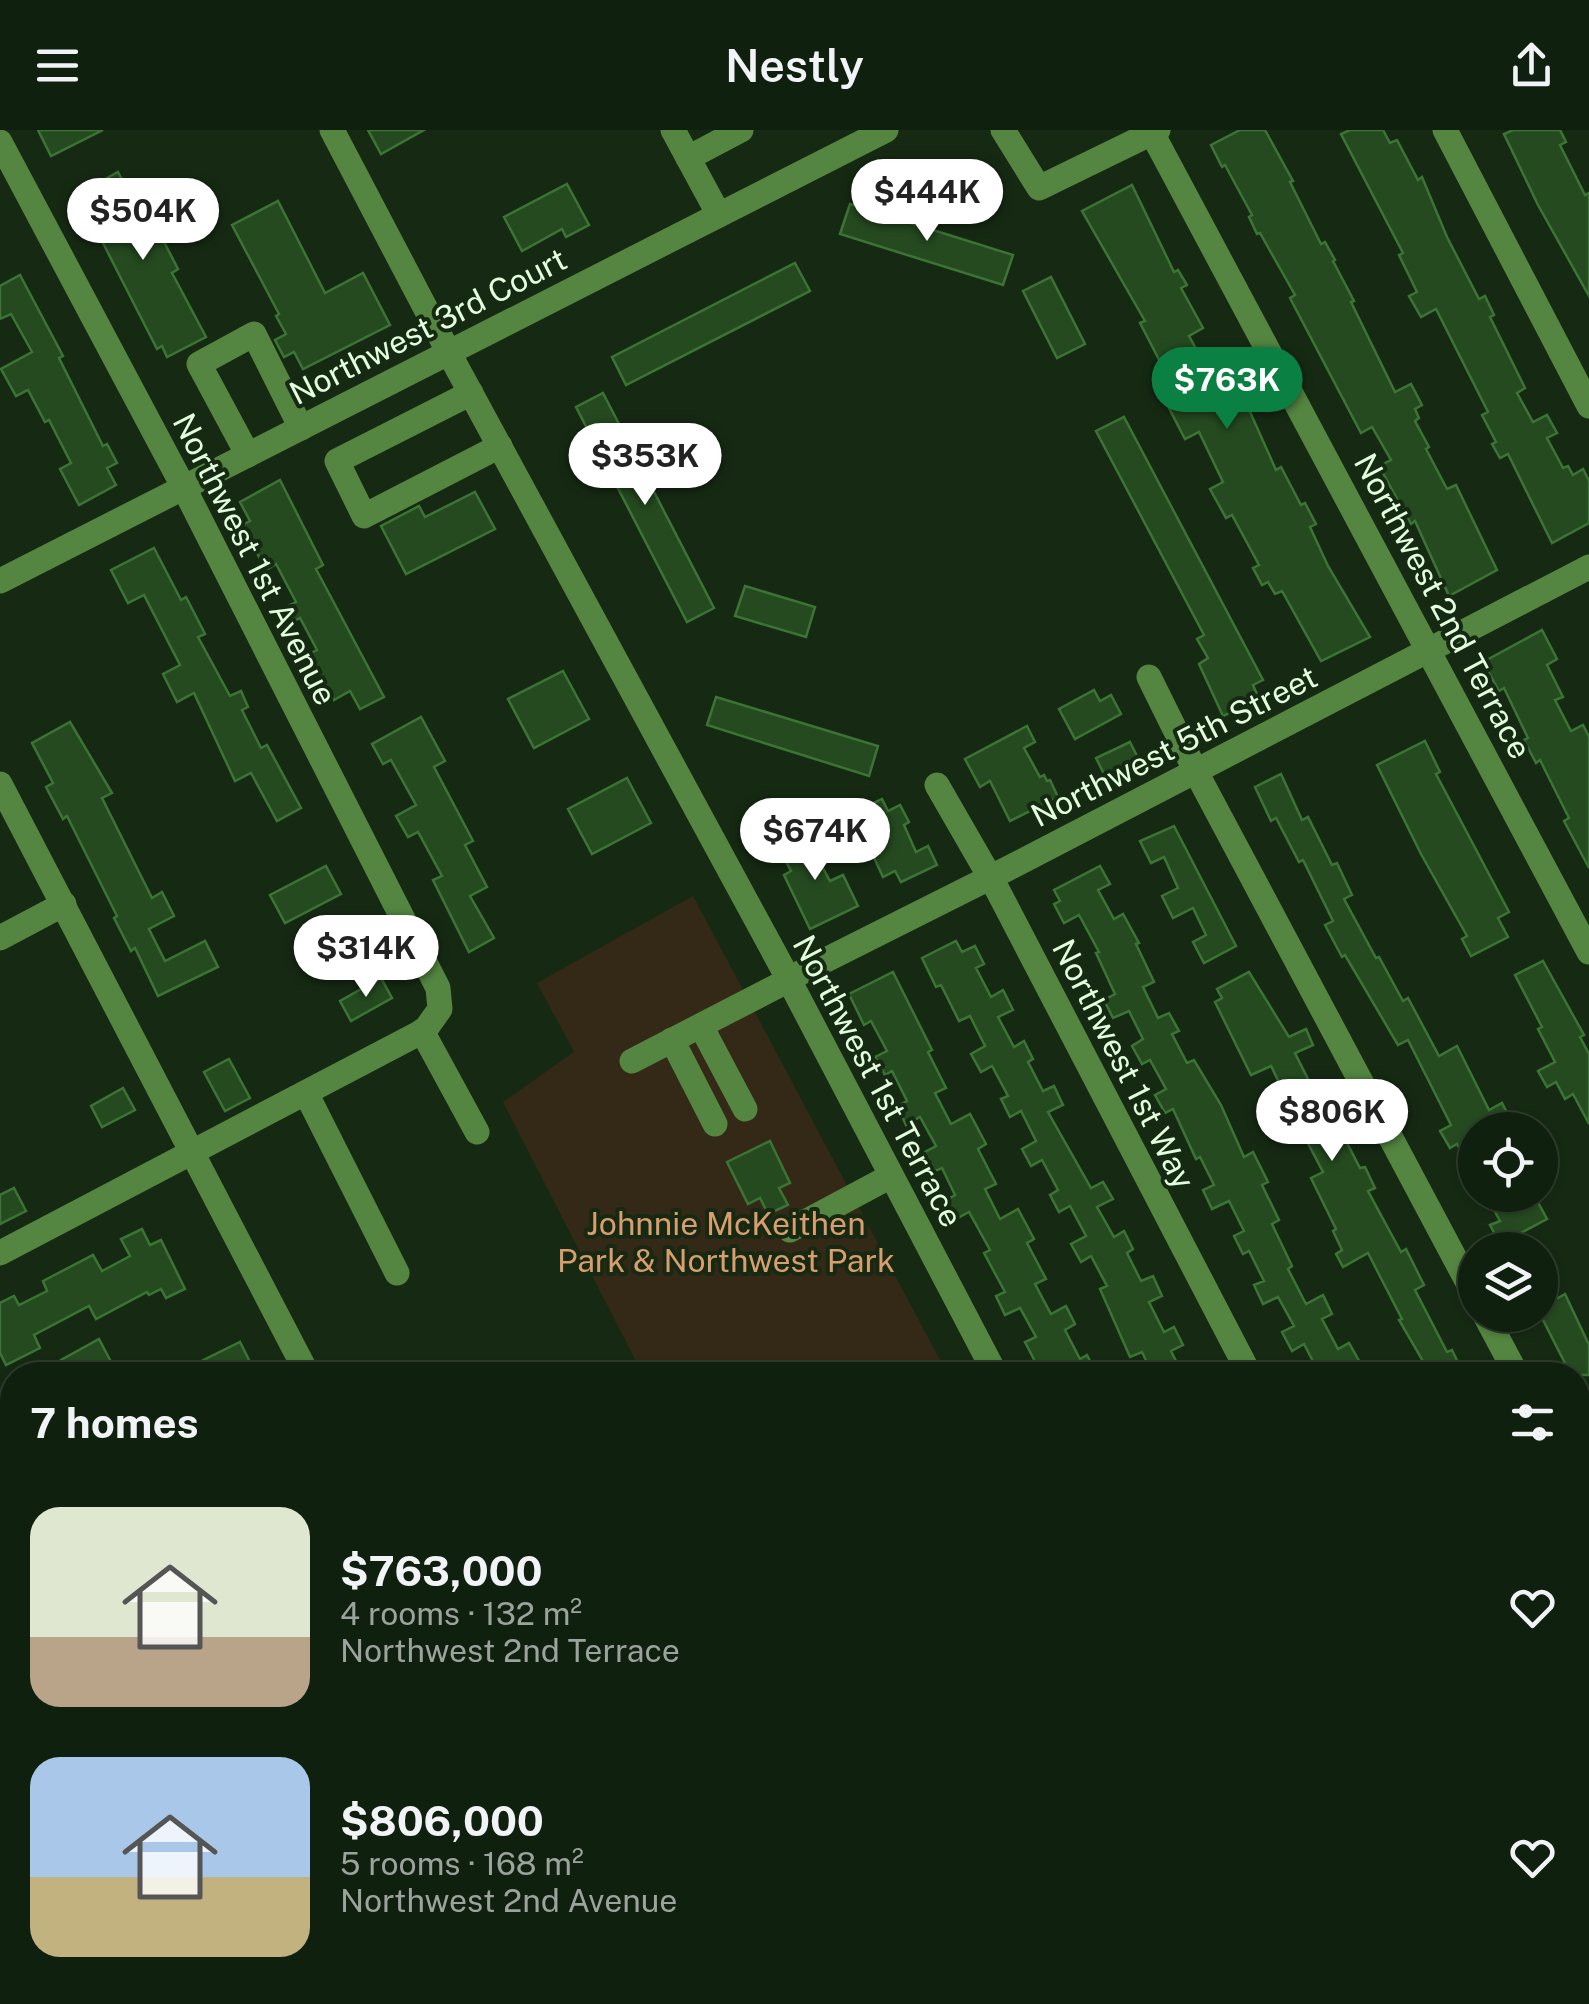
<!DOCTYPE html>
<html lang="en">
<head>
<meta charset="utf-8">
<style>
  :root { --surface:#10200e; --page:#1e2d1c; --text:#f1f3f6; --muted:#9ca39e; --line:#303e2e; --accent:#0b8043 }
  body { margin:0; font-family:"Public Sans",sans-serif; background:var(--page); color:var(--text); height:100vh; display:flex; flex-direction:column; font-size:38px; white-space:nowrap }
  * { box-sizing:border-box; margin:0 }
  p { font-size:32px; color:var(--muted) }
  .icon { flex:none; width:55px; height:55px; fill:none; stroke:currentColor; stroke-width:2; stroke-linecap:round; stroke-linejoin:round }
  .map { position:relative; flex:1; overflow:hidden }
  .details { position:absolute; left:0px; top:1232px; width:1590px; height:642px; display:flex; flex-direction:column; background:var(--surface); border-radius:40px 40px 0 0; box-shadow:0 2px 8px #0004,0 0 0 2px var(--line) }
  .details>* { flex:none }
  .buttons { position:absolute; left:1458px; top:982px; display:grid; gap:20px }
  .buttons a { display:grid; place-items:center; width:100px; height:100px; border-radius:50%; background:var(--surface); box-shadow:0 2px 8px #0004,0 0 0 2px var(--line); font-size:50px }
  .price { position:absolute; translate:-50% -85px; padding:0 22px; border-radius:35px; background:#fff; color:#222; font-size:32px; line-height:65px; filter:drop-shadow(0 2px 5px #0008) }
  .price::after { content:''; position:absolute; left:50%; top:60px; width:30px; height:22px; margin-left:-15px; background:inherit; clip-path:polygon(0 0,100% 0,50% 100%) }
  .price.current { background:var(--accent); color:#fff }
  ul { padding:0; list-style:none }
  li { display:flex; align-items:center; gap:30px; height:250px; padding:0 30px }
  li span { display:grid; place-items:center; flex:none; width:280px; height:200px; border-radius:30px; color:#555 }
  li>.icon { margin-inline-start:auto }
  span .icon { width:120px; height:120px; fill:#fffc; stroke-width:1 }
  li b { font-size:42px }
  h2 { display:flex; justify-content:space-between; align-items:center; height:120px; padding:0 30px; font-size:42px }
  header { display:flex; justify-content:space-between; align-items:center; height:130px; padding:0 30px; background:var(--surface); font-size:45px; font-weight:600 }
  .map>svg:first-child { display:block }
  .green { fill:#342916 }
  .water { fill:#35470f }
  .building { fill:#254a20; stroke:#3b7434; stroke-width:2.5 }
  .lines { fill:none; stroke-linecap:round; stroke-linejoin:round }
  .minor { stroke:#548641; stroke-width:25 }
  .labels { text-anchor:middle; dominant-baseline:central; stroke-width:8; stroke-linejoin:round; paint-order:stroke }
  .street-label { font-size:32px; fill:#e4fdde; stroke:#162a13 }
  .park-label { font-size:32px; fill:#da9d6d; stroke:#162a13 }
</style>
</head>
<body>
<header><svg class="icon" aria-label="menu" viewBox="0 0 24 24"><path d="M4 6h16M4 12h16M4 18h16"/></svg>Nestly<svg class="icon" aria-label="share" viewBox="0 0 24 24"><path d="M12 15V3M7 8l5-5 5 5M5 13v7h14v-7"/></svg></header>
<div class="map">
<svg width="1589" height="1874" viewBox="0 0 1589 1874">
  <rect width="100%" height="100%" fill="#162a13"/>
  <g class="green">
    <path d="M693 766 948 1245H643L503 972 574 922 537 853Z"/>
    <path d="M961 1862 967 1874H667L661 1863Z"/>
  </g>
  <g class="water">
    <path d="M1589 1577V1729L1578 1735V1583Z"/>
    <path d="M221 1862H374V1863L357 1874H191Z"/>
    <path d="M1035 1862H1292V1863L1271 1874H1013Z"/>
  </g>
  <g class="building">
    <path d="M38 0H103L51 26Z"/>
    <path d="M368 0H424L381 24Z"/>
    <path d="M1240 0H1265L1293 51 1290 52 1321 114 1325 112 1335 130 1333 131 1354 171 1351 172 1395 262 1411 254 1422 275 1415 279 1419 288 1415 291 1429 317 1426 319 1447 359 1456 355 1497 440 1449 466 1415 391 1411 394 1379 336 1391 330 1372 297 1361 303 1290 168 1295 165 1260 103 1257 104 1249 87 1252 85 1225 35 1222 37 1211 15Z"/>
    <path d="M1350 0H1383L1390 13 1397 10 1418 50 1422 47 1447 107 1479 169 1485 166 1494 185 1490 187 1525 258 1517 263 1533 292 1547 285 1557 303 1547 308 1563 338 1568 336 1573 345 1583 339 1589 351V393L1552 413 1508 324 1500 328 1492 314 1496 312 1482 285 1488 282 1436 179 1421 187 1409 166 1417 162 1399 125 1403 123 1341 4Z"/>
    <path d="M1513 0H1560L1566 12 1560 15 1585 65 1589 63V166L1538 75 1504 4Z"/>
    <path d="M118 42 138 80 153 71 167 98 159 102 178 139 172 143 206 207 167 227 162 216 157 219 78 64Z"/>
    <path d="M567 54 589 95 566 107 562 99 522 121 504 87Z"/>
    <path d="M1132 55 1174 142 1178 140 1187 155 1181 158 1203 198 1189 206 1205 235 1221 227 1234 246 1276 340 1281 337 1301 375 1305 373 1316 394 1310 397 1328 436 1370 507 1321 531 1282 461 1275 464 1268 452 1262 455 1253 438 1259 435 1232 385 1226 388 1210 359 1223 352 1199 302 1185 309 1169 278 1181 272 1140 193 1145 191 1082 81Z"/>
    <path d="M278 71 325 163 363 143 390 195 303 239 294 222 284 227 275 210 286 204 276 186 279 184 232 95Z"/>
    <path d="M850 74 1013 125 1003 155 840 104Z"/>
    <path d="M795 133 810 161 626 255 612 227Z"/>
    <path d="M20 145 63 226 59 228 103 316 107 314 117 333 107 338 116 355 79 375 60 339 71 333 49 290 45 292 28 260 16 266 1 239 32 222 11 184 0 189V156Z"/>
    <path d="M1051 147 1085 214 1057 228 1023 161Z"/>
    <path d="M603 263 714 478 687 492 576 277Z"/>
    <path d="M1124 287 1263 550 1253 555 1259 569 1223 586 1199 534 1208 528 1197 509 1204 505 1096 301Z"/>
    <path d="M280 350 323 435 316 439 384 567 360 579 350 561 334 570 309 524 317 520 300 488 294 491 286 477 296 472 276 434 266 440 242 395 250 391 240 372Z"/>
    <path d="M475 362 495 399 406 444 381 396 419 376 425 387Z"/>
    <path d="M154 418 181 470 186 467 205 504 198 507 230 566 241 561 248 577 242 580 261 618 267 615 301 678 277 691 251 643 235 651 194 563 177 572 163 544 180 535 144 465 128 473 111 440Z"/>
    <path d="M745 456 815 477 806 507 735 486Z"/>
    <path d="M1542 500 1557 529 1547 535 1563 567 1555 570 1571 601 1583 595 1589 607V738L1564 691 1569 688 1540 630 1536 633 1524 610 1528 608 1504 558 1499 561 1483 532Z"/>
    <path d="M563 541 589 589 534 618 508 569Z"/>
    <path d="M1094 560 1100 571 1111 565 1121 584 1075 609 1059 579Z"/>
    <path d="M716 567 878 616 869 646 707 595Z"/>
    <path d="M421 587 445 631 434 637 473 711 465 715 487 757 470 766 494 808 469 822 433 750 442 746 418 702 408 707 396 686 416 675 391 630 383 634 372 614Z"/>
    <path d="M70 592 112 663 102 668 152 768 162 762 174 786 149 799 165 831 205 811 218 837 158 866 135 818 131 821 114 788 117 786 67 686 63 689 46 657 53 653 32 613Z"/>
    <path d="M1027 596 1035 612 1024 618 1040 647 1044 645 1047 651 1050 650 1058 667 1010 691 990 651 980 657 965 629Z"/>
    <path d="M1425 611 1440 642 1436 644 1509 782 1498 788 1508 807 1471 826 1462 809 1467 806 1421 724 1377 635Z"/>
    <path d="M1130 612 1140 632 1106 648 1096 628Z"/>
    <path d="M1281 644 1302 690 1308 687 1332 735 1337 733 1352 765 1344 769 1376 828 1379 827 1403 871 1408 868 1439 926 1457 916 1489 980 1502 973 1509 987 1484 1000H1475V1047L1457 1014 1450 1018 1440 1001 1451 995 1408 910 1398 915 1345 825 1342 827 1325 795 1333 791 1303 730 1299 732 1276 688 1271 691 1255 657Z"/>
    <path d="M627 648 651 693 592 724 568 679Z"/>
    <path d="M882 669 888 681 900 675 909 692 904 695 916 722 928 716 937 735 901 752 895 741 883 747 862 702 856 705 847 686Z"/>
    <path d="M1174 696 1236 816 1204 833 1193 812 1206 805 1193 778 1173 788 1162 766 1178 758 1164 727 1151 733 1140 711Z"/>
    <path d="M816 701 826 719 816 725 830 751 843 745 858 776 810 799 784 745 791 741 780 720Z"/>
    <path d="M326 736 341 764 285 793 270 765Z"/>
    <path d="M1100 736 1110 754 1098 760 1114 789 1123 784 1139 813 1136 814 1154 852 1143 857 1158 888 1169 883 1179 901 1172 904 1187 933 1194 930 1221 975 1244 1027 1253 1022 1268 1052 1262 1055 1279 1090 1272 1094 1292 1136 1288 1139 1306 1174 1323 1165 1332 1184 1322 1189 1338 1219 1349 1213 1367 1245H1320L1304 1214 1292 1221 1282 1202 1294 1196 1278 1167 1263 1174 1254 1155 1264 1151 1249 1121 1243 1124 1234 1106 1244 1101 1229 1071 1212 1079 1203 1060 1214 1055 1200 1027 1196 1029 1173 979 1165 983 1155 965 1166 959 1150 930 1142 934 1132 916 1143 909 1129 881 1113 888 1104 870 1115 864 1096 823 1099 822 1079 785 1064 793 1054 774 1060 771 1054 760Z"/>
    <path d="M956 811 962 822 975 816 984 834 976 838 991 867 1003 860 1013 880 998 887 1014 917 1024 911 1033 929 1028 932 1043 961 1054 956 1063 975 1048 982 1091 1058 1103 1052 1113 1069 1097 1077 1114 1107 1124 1101 1133 1119 1127 1123 1141 1151 1153 1146 1162 1166 1149 1172 1164 1202 1174 1197 1183 1215 1171 1221 1183 1245H1153L1142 1222 1130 1227 1100 1159 1107 1156 1091 1126 1081 1132 1071 1114 1086 1106 1070 1076 1059 1082 1050 1065 1058 1060 1042 1030 1031 1036 1022 1019 1036 1011 1021 981 1010 987 1001 969 1008 966 992 936 981 942 971 924 985 916 970 886 959 891 941 855 936 857 922 828Z"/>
    <path d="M1543 831 1584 905 1580 907 1589 924V994L1573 964 1565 969 1556 952 1547 957 1538 941 1555 932 1538 899 1542 897 1515 845Z"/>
    <path d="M893 842 932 920 928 922 946 958 935 963 951 994 970 984 986 1014 978 1019 996 1054 985 1059 1000 1089 1018 1079 1034 1109 1027 1113 1046 1149 1035 1154 1051 1184 1066 1176 1075 1194 1065 1200 1080 1229 1087 1225 1097 1245H1042L1025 1212 1036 1207 1020 1178 1005 1185 996 1166 1005 1162 984 1123 990 1120 969 1082 954 1090 945 1071 955 1065 942 1038 935 1041 925 1022 936 1016 920 987 906 995 897 976 907 971 892 941 885 945 875 927 887 921 871 891 864 895 849 864Z"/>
    <path d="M1249 842 1289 907 1306 899 1313 915 1295 923 1324 981 1329 978 1360 1038 1365 1037 1375 1058 1368 1061 1401 1122 1406 1119 1424 1155 1415 1160 1447 1222 1452 1220 1464 1245H1431L1399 1190 1402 1189 1368 1123 1343 1137 1336 1124 1342 1120 1333 1101 1336 1099 1311 1048 1323 1042 1291 981 1282 986 1273 969 1284 963 1271 936 1251 945 1215 872 1222 868 1217 859Z"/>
    <path d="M381 848 392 868 351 891 340 871Z"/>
    <path d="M229 929 250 968 225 981 204 942Z"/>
    <path d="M123 958 135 980 102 997 91 976Z"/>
    <path d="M770 1011 790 1053 779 1058 788 1075 768 1084 760 1068 748 1074 727 1032Z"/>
    <path d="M14 1058 26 1081 0 1094V1065Z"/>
    <path d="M1486 1065H1534L1547 1089 1500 1114 1490 1095 1500 1091Z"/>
    <path d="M142 1099 150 1115 161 1110 185 1159 166 1168 161 1159 149 1165 147 1162 96 1189 89 1176 34 1205 40 1218 6 1235 0 1223V1173L14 1166 19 1175 47 1161 43 1151 93 1125 102 1141 130 1126 121 1109Z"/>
    <path d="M1540 1134 1558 1168 1565 1164 1589 1215V1245H1571L1540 1184Z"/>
    <path d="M99 1209 118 1245H69L61 1230Z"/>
    <path d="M240 1212 249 1230 237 1236 241 1245H173Z"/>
  </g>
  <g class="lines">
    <g class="minor">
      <path d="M332 0 449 223 789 850 996 1245"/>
      <path d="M673 0 719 85"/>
      <path d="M1003 0 1039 58 1158 0"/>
      <path d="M1445 0 1589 276"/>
      <path d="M1152 3 1589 822"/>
      <path d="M0 12 184 358 438 858 440 879 425 900 0 1123"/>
      <path d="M688 28 741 0"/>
      <path d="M471 263 337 331 364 386 500 316"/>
      <path d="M248 325 199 234 254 204 301 298"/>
      <path d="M0 451 886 0"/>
      <path d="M1149 547 1195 640 1475 1166"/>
      <path d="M0 654 308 1245"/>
      <path d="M937 655 998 761 1250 1245"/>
      <path d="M0 808 64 774"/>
      <path d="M788 849 1007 739 1589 437"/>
      <path d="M701 896 745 979"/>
      <path d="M422 901 477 1002"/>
      <path d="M672 910 715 994"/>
      <path d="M632 931 789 850"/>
      <path d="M306 963 397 1143"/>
      <path d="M790 1100 891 1046"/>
      <path d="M1485 1185 1517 1245"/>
      <path d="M0 1274 12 1284"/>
      <path d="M1578 1361 1589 1355"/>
      <path d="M0 1561 12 1554"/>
      <path d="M0 1828 12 1821"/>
      <path d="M608 1874 624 1862"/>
    </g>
  </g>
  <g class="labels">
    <g class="street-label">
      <text transform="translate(428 196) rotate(-27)">Northwest 3rd Court</text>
      <text transform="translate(255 429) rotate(63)">Northwest 1st Avenue</text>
      <text transform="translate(1443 476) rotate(62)">Northwest 2nd Terrace</text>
      <text transform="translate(1174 616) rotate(-27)">Northwest 5th Street</text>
      <text transform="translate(1124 934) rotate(63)">Northwest 1st Way</text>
      <text transform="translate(878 951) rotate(62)">Northwest 1st Terrace</text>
    </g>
    <g class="park-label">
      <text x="726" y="1093">Johnnie McKeithen<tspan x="726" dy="37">Park &amp; Northwest Park</tspan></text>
    </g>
  </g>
</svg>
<div class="buttons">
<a><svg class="icon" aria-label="locate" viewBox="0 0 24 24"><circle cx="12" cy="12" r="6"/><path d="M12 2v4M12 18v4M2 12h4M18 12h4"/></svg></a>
<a><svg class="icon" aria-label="layers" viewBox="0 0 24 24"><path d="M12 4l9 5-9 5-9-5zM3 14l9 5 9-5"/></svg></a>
</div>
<b class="price" style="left:927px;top:114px">$444K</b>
<b class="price" style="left:143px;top:133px">$504K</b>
<b class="price current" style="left:1227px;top:302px">$763K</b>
<b class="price" style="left:645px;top:378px">$353K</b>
<b class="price" style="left:815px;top:753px">$674K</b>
<b class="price" style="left:366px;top:870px">$314K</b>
<b class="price" style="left:1332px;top:1034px">$806K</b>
<section class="details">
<h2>7 homes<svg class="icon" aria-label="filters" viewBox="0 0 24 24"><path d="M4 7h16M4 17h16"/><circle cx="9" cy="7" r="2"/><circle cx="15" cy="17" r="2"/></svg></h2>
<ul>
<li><span style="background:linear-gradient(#dfe7d0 65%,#b9a48a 0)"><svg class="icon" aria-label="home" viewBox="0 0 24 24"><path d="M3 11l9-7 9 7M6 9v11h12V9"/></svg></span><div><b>$763,000</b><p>4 rooms · 132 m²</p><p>Northwest 2nd Terrace</p></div><svg class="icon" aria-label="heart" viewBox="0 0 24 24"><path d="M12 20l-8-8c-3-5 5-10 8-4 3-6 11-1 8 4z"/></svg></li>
<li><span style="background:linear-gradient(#a9c7e8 60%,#c2b280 0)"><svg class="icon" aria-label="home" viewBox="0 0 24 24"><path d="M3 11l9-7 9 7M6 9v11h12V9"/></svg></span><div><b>$806,000</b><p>5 rooms · 168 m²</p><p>Northwest 2nd Avenue</p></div><svg class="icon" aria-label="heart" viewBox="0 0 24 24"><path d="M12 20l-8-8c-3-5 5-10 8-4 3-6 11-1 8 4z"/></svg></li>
</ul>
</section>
</div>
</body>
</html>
